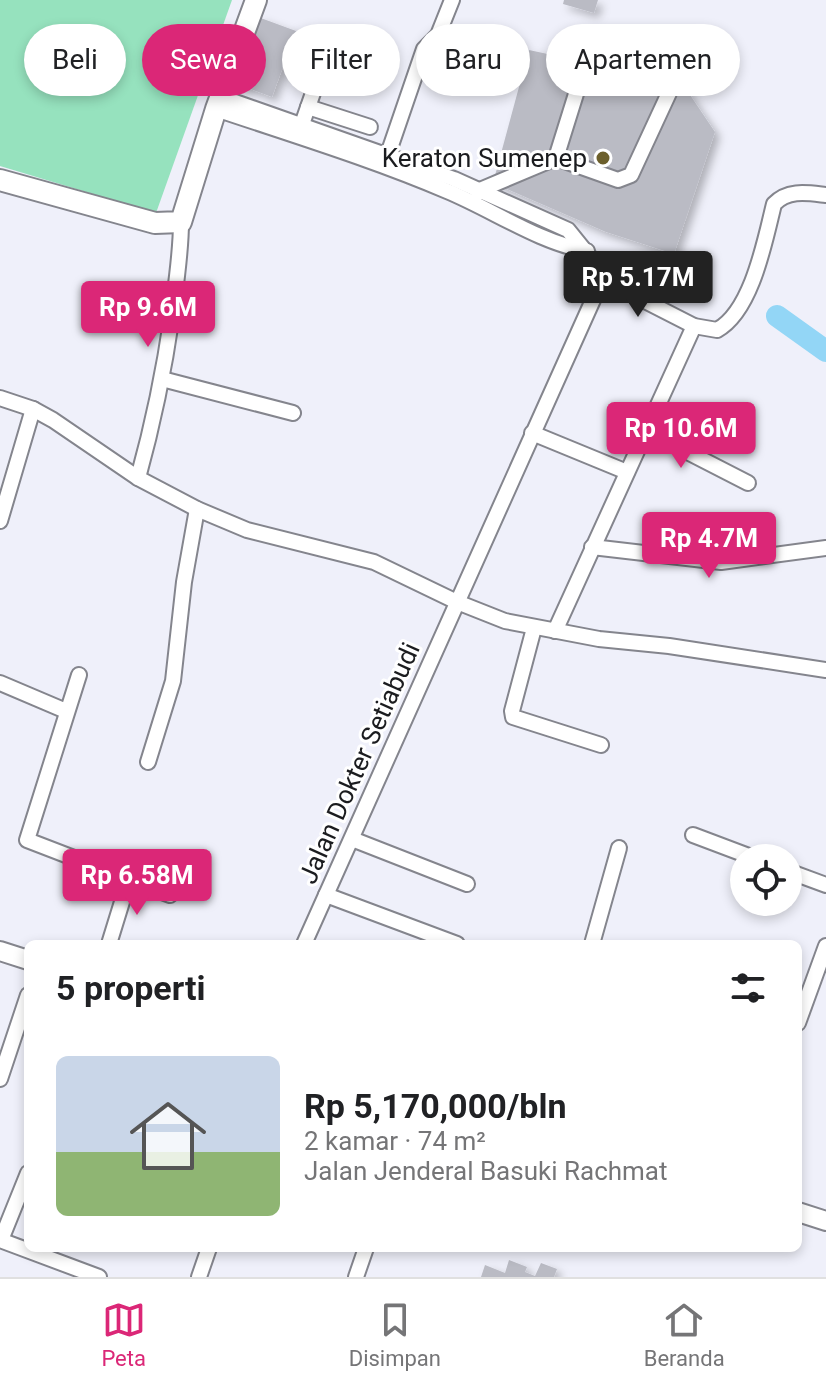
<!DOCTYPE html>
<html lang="id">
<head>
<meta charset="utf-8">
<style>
  :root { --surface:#fff; --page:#f2f2f2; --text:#202124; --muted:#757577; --line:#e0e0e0; --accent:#db2777 }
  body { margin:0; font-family:Roboto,sans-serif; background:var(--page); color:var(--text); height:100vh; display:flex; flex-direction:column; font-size:30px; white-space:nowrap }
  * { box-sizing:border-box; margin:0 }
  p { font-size:26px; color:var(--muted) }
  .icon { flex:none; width:44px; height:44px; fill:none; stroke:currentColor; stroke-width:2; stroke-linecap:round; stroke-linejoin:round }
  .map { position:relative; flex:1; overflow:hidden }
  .drawer { position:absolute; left:24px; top:940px; width:778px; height:312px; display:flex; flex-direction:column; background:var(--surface); border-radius:12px; box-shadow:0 4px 12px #0003 }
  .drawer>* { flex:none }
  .banner { position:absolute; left:24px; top:24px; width:778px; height:72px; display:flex; gap:16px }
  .controls { position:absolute; left:730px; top:844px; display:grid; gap:16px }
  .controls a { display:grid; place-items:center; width:72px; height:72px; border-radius:50%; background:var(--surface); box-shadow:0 4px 12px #0003; font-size:40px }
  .price { position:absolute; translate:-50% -68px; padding:0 18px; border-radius:8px; background:var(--accent); color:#fff; font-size:26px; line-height:52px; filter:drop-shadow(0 2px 4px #0008) }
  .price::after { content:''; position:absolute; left:50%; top:48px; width:24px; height:18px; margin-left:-12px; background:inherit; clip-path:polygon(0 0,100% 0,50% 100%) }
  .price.on { background:#222; color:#fff }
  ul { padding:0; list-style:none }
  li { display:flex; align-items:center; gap:24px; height:200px; padding:0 32px }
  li+li { border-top:2px solid var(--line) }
  li span { display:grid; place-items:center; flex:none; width:224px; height:160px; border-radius:12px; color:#555 }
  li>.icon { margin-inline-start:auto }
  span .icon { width:96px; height:96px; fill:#fffc; stroke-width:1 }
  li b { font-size:34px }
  h2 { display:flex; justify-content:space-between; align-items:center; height:96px; padding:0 32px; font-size:34px }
  .tag { padding:0 28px; border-radius:36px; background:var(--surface); box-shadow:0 4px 12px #0003; font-size:28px; line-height:72px }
  .tag.on { background:var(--accent); color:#fff }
  .menu { display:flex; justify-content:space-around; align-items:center; height:112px; border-top:2px solid var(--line); background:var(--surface); font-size:22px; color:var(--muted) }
  .menu a { display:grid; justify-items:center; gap:4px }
  .menu .on { color:var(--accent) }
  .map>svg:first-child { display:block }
  .green { fill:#96e2be }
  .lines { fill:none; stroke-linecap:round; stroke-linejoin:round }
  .river { stroke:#93d6f6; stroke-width:22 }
  .building { fill:#babbc4; filter:url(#shadow) }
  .minor-casing { stroke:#84858d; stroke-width:18 }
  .major-casing { stroke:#84858d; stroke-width:22 }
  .highway-casing { stroke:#84858d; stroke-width:24 }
  .minor { stroke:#fff; stroke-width:14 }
  .major { stroke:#fff; stroke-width:18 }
  .highway { stroke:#fff; stroke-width:20 }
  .poi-dot { fill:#6c5f2c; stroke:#fff; stroke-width:3 }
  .labels { text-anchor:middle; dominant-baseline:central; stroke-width:6; stroke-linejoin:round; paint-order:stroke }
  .poi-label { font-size:26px; fill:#1b1c1f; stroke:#fff; text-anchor:end }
  .street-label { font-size:26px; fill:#1b1c1f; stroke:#fff }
</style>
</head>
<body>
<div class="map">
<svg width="826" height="1277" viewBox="0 0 826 1277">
  <defs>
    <filter id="shadow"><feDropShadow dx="5" dy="5" stdDeviation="4" flood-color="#0004"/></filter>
  </defs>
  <rect width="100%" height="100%" fill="#eff0fa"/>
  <path class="green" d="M0 0H232L156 213 0 166Z"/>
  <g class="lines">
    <path class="river" d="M777 316 826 351"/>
  </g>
  <g class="building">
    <path d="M564 0H598L594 13 563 4Z"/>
    <path d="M258 17 296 31 272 97 234 83Z"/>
    <path d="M330 28 364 40 354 65 321 53Z"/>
    <path d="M503 38 520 42 515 62 498 57Z"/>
    <path d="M439 40 489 58 482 76 432 58Z"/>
    <path d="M529 50 682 83 715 132 674 254 606 232 493 183Z"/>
    <path d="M509 1260 527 1267 525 1272 535 1276 541 1263 557 1269 554 1277H481L485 1265 505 1273Z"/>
  </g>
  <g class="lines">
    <defs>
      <g id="minor">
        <path d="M221 97 454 179 568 230 598 267 600 278 597 291 304 944"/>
        <path d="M308 107 370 127"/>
        <path d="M216 109C293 135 372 159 447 191 493 210 538 242 587 251"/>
        <path d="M300 130 321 70"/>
        <path d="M556 158 618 180 631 175 669 93"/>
        <path d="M386 160 424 49 438 35 452 0"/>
        <path d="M478 193 480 190 556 158 580 81"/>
        <path d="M600 278 694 326 717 330C752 311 765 240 774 204 788 189 808 193 826 195"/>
        <path d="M162 379 293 413"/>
        <path d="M0 398 33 409 53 420 138 478 197 509 247 530 374 562 457 602 505 621 599 639 669 646 826 670"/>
        <path d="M655 410 678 421 670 443 748 483"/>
        <path d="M532 433 627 472"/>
        <path d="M138 478C153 424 164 371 172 315 176 284 181 253 181 222"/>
        <path d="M0 521 33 409"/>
        <path d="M592 547 721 562 826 548"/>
        <path d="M534 628 512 711 513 717 601 745"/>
        <path d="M555 631 694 326"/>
        <path d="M79 675 27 840 170 895"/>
        <path d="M0 683 66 711"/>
        <path d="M148 762 173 681 184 582 197 509"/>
        <path d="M693 835 754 858"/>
        <path d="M352 839 467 884"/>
        <path d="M788 871 826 885"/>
        <path d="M326 895 457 944"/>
        <path d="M109 944 129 879"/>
        <path d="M592 944 619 848"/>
        <path d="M798 1023 826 946"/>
        <path d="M0 1079 28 995"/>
        <path d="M0 1240 99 1277"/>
        <path d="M1 1240 28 1173"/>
        <path d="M199 1277 209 1248"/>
        <path d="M356 1277 366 1248"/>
      </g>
      <g id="major">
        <path d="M0 951 28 960"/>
        <path d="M798 1212 826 1221"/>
      </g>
      <path id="highway" d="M0 180 155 223 181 222 216 109 256 0"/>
    </defs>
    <use href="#minor" class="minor-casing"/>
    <use href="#major" class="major-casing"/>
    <use href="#highway" class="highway-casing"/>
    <use href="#minor" class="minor"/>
    <use href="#major" class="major"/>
    <use href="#highway" class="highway"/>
  </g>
  <circle class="poi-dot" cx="603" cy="158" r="8"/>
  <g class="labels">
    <g class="poi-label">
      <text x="587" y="158">Keraton Sumenep</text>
    </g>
    <g class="street-label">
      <text transform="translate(359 763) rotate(-66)">Jalan Dokter Setiabudi</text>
    </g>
  </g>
</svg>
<div class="controls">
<a><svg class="icon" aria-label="locate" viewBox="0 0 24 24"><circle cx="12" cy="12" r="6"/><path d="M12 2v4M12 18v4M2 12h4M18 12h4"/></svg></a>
</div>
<b class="price on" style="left:638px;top:319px">Rp 5.17M</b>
<b class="price" style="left:148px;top:349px">Rp 9.6M</b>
<b class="price" style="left:681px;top:470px">Rp 10.6M</b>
<b class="price" style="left:709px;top:580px">Rp 4.7M</b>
<b class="price" style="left:137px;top:917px">Rp 6.58M</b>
<div class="banner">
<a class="tag">Beli</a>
<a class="tag on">Sewa</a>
<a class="tag">Filter</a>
<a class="tag">Baru</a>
<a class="tag">Apartemen</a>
</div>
<section class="drawer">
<h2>5 properti<svg class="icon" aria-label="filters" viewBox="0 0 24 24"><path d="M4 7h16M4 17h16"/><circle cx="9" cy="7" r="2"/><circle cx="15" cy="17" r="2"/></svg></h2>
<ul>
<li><span style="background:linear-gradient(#c9d6e8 60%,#8fb573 0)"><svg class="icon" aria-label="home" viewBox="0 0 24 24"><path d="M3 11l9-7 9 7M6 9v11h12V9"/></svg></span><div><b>Rp 5,170,000/bln</b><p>2 kamar · 74 m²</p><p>Jalan Jenderal Basuki Rachmat</p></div></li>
</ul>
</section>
</div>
<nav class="menu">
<a class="on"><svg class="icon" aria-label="map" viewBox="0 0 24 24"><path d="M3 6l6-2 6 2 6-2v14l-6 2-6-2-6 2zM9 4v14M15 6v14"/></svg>Peta</a>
<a><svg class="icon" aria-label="saved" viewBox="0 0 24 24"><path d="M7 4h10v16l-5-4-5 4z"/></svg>Disimpan</a>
<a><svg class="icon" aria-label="home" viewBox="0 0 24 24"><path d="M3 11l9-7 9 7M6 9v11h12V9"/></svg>Beranda</a>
</nav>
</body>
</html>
